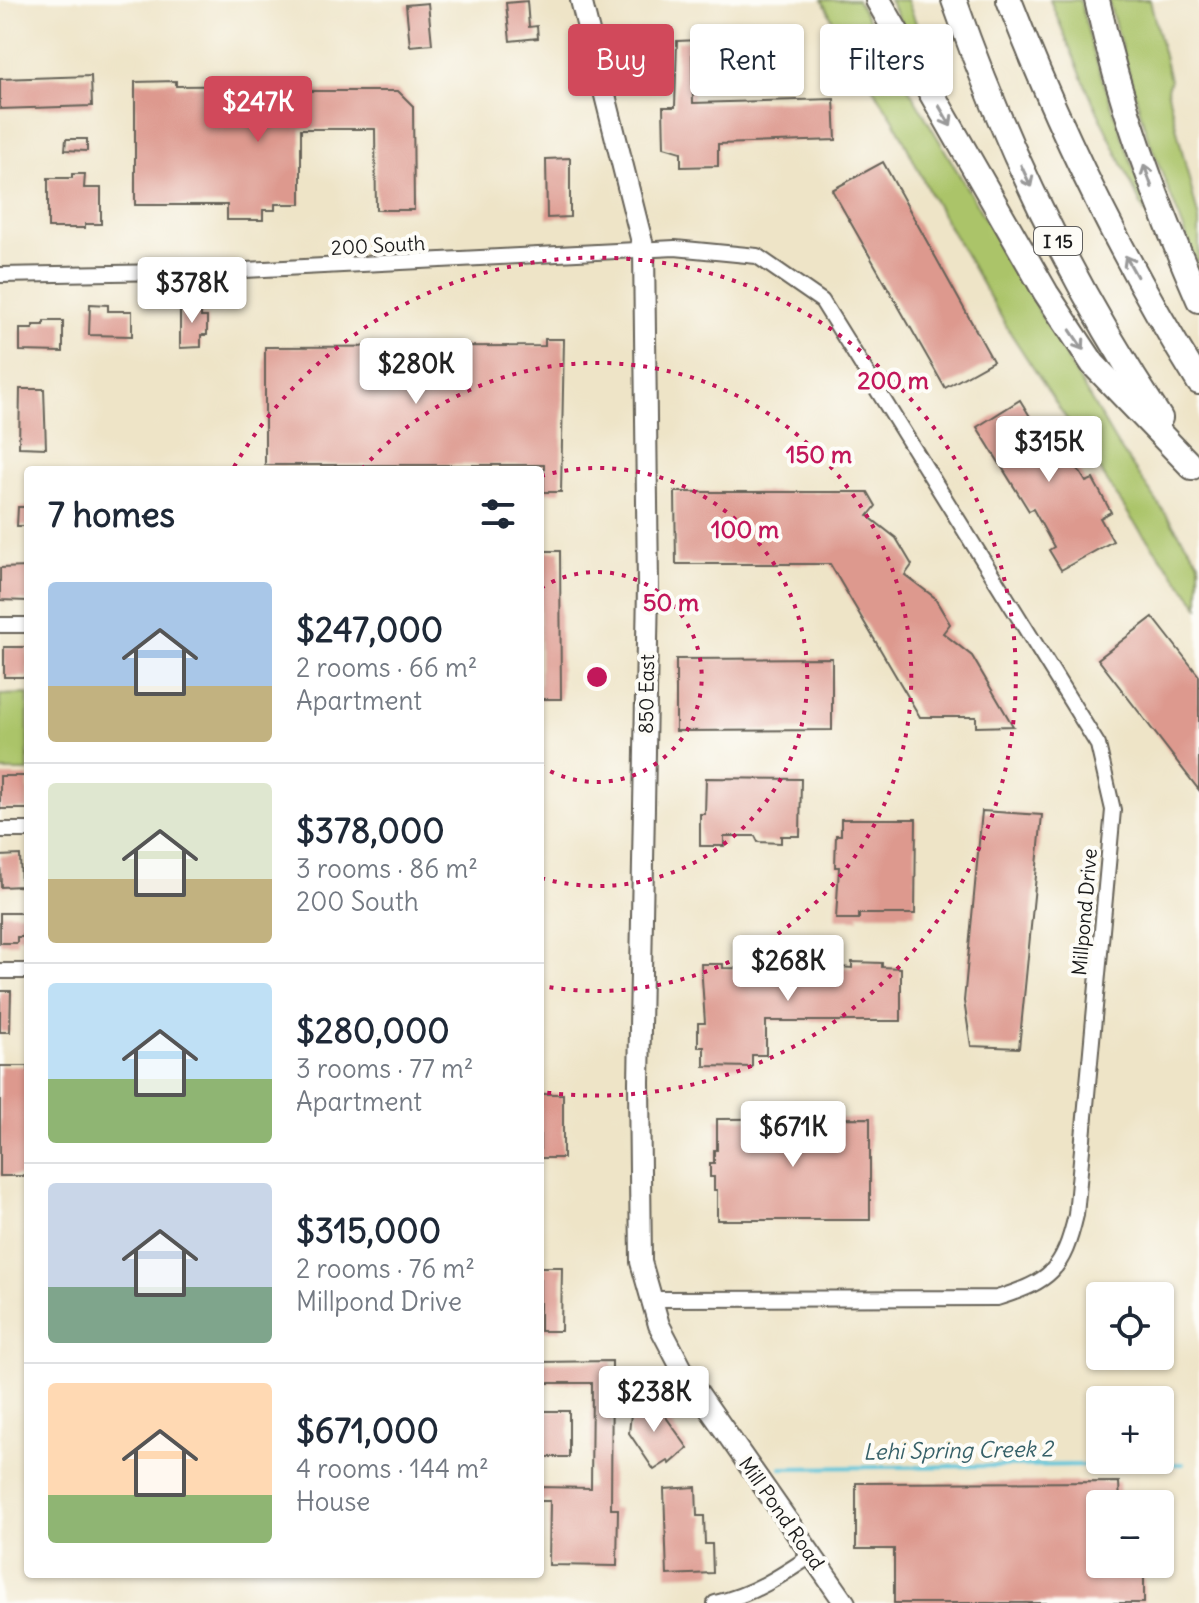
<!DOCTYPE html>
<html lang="en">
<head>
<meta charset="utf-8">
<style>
  :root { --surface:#fff; --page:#f6f6f7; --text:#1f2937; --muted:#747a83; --line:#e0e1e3; --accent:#d1495b }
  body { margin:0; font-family:Delius,sans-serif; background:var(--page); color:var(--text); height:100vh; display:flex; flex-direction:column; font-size:30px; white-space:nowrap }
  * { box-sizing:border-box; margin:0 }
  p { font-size:26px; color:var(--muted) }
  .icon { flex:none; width:44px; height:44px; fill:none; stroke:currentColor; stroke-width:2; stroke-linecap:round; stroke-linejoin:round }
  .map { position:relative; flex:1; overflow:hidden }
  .panel { position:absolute; left:24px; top:466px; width:520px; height:1112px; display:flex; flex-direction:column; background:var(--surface); border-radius:8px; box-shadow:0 2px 6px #0004 }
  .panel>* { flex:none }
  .guide { position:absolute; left:568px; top:24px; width:510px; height:72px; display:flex; gap:16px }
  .controls { position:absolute; left:1086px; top:1282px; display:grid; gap:16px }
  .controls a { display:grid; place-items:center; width:88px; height:88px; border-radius:8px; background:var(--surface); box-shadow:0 2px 6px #0004; font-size:40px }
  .price { position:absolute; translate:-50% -68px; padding:0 18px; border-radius:8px; background:#fff; color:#222; font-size:26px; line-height:52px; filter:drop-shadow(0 2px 4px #0008) }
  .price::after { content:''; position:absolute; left:50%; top:48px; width:24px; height:18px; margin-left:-12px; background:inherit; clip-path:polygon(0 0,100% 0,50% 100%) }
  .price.on { background:var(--accent); color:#fff }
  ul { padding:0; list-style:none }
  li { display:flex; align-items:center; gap:24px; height:200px; padding:0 24px }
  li+li { border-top:2px solid var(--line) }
  li span { display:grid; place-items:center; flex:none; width:224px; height:160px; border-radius:8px; color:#555 }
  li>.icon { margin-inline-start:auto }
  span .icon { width:96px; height:96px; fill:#fffc; stroke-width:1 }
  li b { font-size:34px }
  h2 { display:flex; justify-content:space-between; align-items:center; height:96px; padding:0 24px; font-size:34px }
  .pill { padding:0 28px; border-radius:8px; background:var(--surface); box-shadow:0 2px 6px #0004; font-size:28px; line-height:72px }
  .pill.on { background:var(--accent); color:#fff }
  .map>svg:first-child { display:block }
  .green { fill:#abc469; stroke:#647042; stroke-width:2 }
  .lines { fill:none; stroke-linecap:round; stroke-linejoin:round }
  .stream { stroke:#5dc5da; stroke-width:4 }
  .building { fill:#dd998e }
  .minor-casing { stroke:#666258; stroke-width:18 }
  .secondary-casing { stroke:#666258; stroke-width:24 }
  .motorway-casing { stroke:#666258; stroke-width:28 }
  .minor { stroke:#fff; stroke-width:14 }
  .secondary { stroke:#fff; stroke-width:20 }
  .motorway { stroke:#fff; stroke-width:24 }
  .oneway { stroke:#999 }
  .ring { fill:none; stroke:#c2185b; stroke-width:4; stroke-dasharray:4 8 }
  .labels { text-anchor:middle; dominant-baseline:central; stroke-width:8; stroke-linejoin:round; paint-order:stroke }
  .shield { fill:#fdfcf7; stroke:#605f5e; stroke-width:2 }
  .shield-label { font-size:18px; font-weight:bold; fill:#1c1c1c }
  .street-label { font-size:20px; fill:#1c1c1c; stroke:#fdfcf7 }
  .water-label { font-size:22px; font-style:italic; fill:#366068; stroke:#fdfcf7 }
  .centre { fill:#c2185b; stroke:#fdfcf7; stroke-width:4 }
  .ring-label { font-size:24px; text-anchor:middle; font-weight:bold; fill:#c2185b; stroke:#fdfcf7; stroke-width:8; stroke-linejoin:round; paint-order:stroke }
</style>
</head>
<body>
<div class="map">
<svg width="1199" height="1603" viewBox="0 0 1199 1603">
  <rect width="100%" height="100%" fill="#fdfcf7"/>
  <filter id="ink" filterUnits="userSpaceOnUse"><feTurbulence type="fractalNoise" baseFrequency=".0125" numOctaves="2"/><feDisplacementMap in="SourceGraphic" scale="16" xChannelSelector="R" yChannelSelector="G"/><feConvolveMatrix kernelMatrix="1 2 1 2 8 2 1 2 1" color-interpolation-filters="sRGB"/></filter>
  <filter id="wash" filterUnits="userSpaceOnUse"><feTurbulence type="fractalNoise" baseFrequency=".006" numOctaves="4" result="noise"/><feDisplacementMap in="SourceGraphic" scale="32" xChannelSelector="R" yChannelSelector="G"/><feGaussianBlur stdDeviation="1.8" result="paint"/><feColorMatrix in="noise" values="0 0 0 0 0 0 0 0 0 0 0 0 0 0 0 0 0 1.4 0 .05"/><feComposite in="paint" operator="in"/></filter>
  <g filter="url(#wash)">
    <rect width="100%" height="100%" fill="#eee4c7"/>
    <g class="green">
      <path d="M822 0H857L1115 441 1199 562V606L1133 521 1011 334 930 194 895 122 848 49Z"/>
      <path d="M889 0H907L954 119Z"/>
      <path d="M1050 0H1080L1093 51 1148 211 1145 213 1087 89Z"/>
      <path d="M1108 0H1150L1170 80 1167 89 1199 220V268L1147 135Z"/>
      <path d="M28 694V771H0V695Z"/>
    </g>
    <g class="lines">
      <path class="stream" d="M781 1468 1183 1464"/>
    </g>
    <g id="blocks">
      <g class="building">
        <path d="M527 1 529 27 537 26 538 38 510 41 506 3Z"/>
        <path d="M428 3 432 44 410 46 406 5Z"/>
        <path d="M699 40V53H692L693 103 834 99 836 140 718 144V166L681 167V152L664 147 663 107H675L677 41Z"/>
        <path d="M91 76 92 106 0 109V79Z"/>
        <path d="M176 81V86L300 85V91H398L413 106 414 210H376L375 129H301V204H275V210H263V220H227V205H135V82Z"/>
        <path d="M66 139H87V151L65 150Z"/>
        <path d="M570 158V217L547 218 546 159Z"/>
        <path d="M883 162 993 361 945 388 832 190Z"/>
        <path d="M72 174H85L84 188H101V224H85V228H48V178H72Z"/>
        <path d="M180 302H201V317H207V335H201V347L180 348Z"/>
        <path d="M90 304 108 305V311H132V336L89 335Z"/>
        <path d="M44 321H63V352L20 351V329H33V325H44Z"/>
        <path d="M545 339H564L561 492H544V465H265V347L545 346Z"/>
        <path d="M20 389H44L46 448 19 447Z"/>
        <path d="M1020 400 1037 428 1049 421 1086 482 1093 479 1111 512 1100 518 1113 541 1061 570 1049 550 1054 547 1033 509 1029 511 977 427Z"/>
        <path d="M675 492H868L876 506 868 516 896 538 912 565 905 575 934 597 950 624 943 633 972 656 1013 726 976 727V717H920L830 564H676Z"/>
        <path d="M18 507H28V526H17Z"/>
        <path d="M540 551H560L561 699H540Z"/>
        <path d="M28 567V601L0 600V568Z"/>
        <path d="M1153 617 1199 676V790L1098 659Z"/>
        <rect x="4" y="647" width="24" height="30"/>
        <path d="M832 658V730L676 731V659Z"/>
        <rect x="0" y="776" width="28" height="33"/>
        <path d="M706 778 801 779 800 836H781V843L758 842 755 836H724V846H700V814H705Z"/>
        <path d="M982 811 1042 815 1019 1048 971 1046 964 1001Z"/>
        <path d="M841 819H916L915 914H859V919H836L839 867H835L836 835H841Z"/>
        <path d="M20 855 21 886 1 887 0 856Z"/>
        <path d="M0 913H24L23 937H17V943H0Z"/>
        <path d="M852 962 882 963V967L901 968V1021H766V1055H752V1067L704 1066V1047H698V1023H705L701 964H723V968L786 969V963L852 968Z"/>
        <path d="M0 991H11L10 1032H0Z"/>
        <rect x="0" y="1066" width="28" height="110"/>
        <rect x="540" y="1094" width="23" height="64"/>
        <path d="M870 1118V1220H717V1190H714V1177H710V1163H714V1150H717V1119Z"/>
        <path d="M540 1267H562L561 1331H540Z"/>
        <path d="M612 1361 611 1509H618L617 1566 549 1565 550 1501H540V1487L591 1488 592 1383H540V1362Z"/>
        <path d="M641 1396 653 1399 659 1416 663 1413 688 1448 670 1464 668 1461 654 1470 629 1433 632 1404Z"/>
        <rect x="540" y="1411" width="29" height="46"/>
        <path d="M1119 1482 1120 1504H1100V1564H1120V1576H1144V1603H894V1549H856V1483Z"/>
        <path d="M696 1487 697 1516H704L705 1544H712L713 1573 667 1575 664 1489Z"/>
      </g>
    </g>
  </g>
  <g filter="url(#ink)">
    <use href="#blocks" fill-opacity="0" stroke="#666258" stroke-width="2"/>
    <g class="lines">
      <defs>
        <g id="minor">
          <path d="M0 275 224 271 675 248 757 256 822 301 1098 745 1113 810 1076 1215C1063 1270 1051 1281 997 1298L650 1299"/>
          <path d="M0 625H28"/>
          <path d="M0 830H28"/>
          <path d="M0 971H28"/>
          <path d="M715 1603C752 1595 781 1576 812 1555"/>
        </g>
        <path id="secondary" d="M581 0 644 250 648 586 639 1083 641 1262 659 1325 683 1371 845 1603"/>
        <g id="motorway">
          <path d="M878 0 1046 293 1093 364 1192 467"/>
          <path d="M954 0C1005 147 1075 289 1160 418"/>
          <path d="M1009 0C1061 133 1123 261 1199 382"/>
          <path d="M1097 0C1120 106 1156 201 1199 300"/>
        </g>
      </defs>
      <use href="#minor" class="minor-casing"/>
      <use href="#secondary" class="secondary-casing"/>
      <use href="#motorway" class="motorway-casing"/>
      <use href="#minor" class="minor"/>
      <use href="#secondary" class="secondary"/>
      <use href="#motorway" class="motorway"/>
    </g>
    <defs><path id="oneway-shaft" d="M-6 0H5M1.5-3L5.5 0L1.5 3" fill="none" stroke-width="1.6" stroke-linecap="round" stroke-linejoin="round" transform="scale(2)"/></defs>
    <g class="oneway">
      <use href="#oneway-shaft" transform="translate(945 116) rotate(60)"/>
      <use href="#oneway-shaft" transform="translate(1026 176) rotate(65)"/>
      <use href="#oneway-shaft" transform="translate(1148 176) rotate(-109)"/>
      <use href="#oneway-shaft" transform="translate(1131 266) rotate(-119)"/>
      <use href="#oneway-shaft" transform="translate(1077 340) rotate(56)"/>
    </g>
  </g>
  <g class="ring">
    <path d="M541 588A105 105 0 1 1 541 766"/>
    <path d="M541 476A209 209 0 1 1 541 878"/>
    <path d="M362 469A314 314 0 1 1 542 986"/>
    <path d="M234 467A419 419 0 1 1 542 1092"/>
  </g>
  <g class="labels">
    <rect class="shield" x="1034" y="227" width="48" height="28" rx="6"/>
    <g class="shield-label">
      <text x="1058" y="241">I 15</text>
    </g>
    <g class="street-label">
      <text transform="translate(378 245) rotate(-3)">200 South</text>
      <text transform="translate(646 694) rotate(-89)">850 East</text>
      <text transform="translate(1084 912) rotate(-85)">Millpond Drive</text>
      <text transform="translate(782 1513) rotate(55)">Mill Pond Road</text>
    </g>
    <g class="water-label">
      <text transform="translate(958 1450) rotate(-1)">Lehi Spring Creek 2</text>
    </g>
  </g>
  <circle cx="597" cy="677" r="12" class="centre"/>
  <g class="ring-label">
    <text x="893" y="389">200 m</text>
    <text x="819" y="463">150 m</text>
    <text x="745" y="538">100 m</text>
    <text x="671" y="611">50 m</text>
  </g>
</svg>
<div class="controls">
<a><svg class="icon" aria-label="locate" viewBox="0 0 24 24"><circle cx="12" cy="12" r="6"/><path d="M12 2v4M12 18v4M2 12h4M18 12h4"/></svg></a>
<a>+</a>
<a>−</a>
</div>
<b class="price on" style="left:258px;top:144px">$247K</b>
<b class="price" style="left:192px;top:325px">$378K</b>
<b class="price" style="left:416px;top:406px">$280K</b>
<b class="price" style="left:1049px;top:484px">$315K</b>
<b class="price" style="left:788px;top:1003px">$268K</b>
<b class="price" style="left:793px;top:1169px">$671K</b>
<b class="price" style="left:654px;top:1434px">$238K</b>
<div class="guide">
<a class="pill on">Buy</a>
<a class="pill">Rent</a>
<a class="pill">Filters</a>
</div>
<section class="panel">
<h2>7 homes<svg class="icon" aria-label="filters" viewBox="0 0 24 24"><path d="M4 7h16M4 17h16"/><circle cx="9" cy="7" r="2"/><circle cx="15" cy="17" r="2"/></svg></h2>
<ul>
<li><span style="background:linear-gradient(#a9c7e8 65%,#c2b280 0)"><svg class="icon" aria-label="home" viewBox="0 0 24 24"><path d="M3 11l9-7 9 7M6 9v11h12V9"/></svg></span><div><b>$247,000</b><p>2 rooms · 66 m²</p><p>Apartment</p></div></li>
<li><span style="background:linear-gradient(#dfe7d0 60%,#c2b280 0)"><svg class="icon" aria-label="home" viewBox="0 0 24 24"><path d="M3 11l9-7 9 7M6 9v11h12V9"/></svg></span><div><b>$378,000</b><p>3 rooms · 86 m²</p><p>200 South</p></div></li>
<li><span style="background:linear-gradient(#bfe0f5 60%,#8fb573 0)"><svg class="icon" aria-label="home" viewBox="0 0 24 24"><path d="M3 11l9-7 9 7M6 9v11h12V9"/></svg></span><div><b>$280,000</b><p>3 rooms · 77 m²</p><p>Apartment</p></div></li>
<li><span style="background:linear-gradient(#c9d6e8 65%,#7fa58c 0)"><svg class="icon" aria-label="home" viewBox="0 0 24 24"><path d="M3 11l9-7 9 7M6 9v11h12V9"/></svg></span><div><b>$315,000</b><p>2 rooms · 76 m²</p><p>Millpond Drive</p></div></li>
<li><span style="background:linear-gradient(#ffd9b3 70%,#8fb573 0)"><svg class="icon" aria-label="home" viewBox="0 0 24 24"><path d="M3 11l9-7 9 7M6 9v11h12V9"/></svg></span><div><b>$671,000</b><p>4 rooms · 144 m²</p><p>House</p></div></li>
</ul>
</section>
</div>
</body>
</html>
